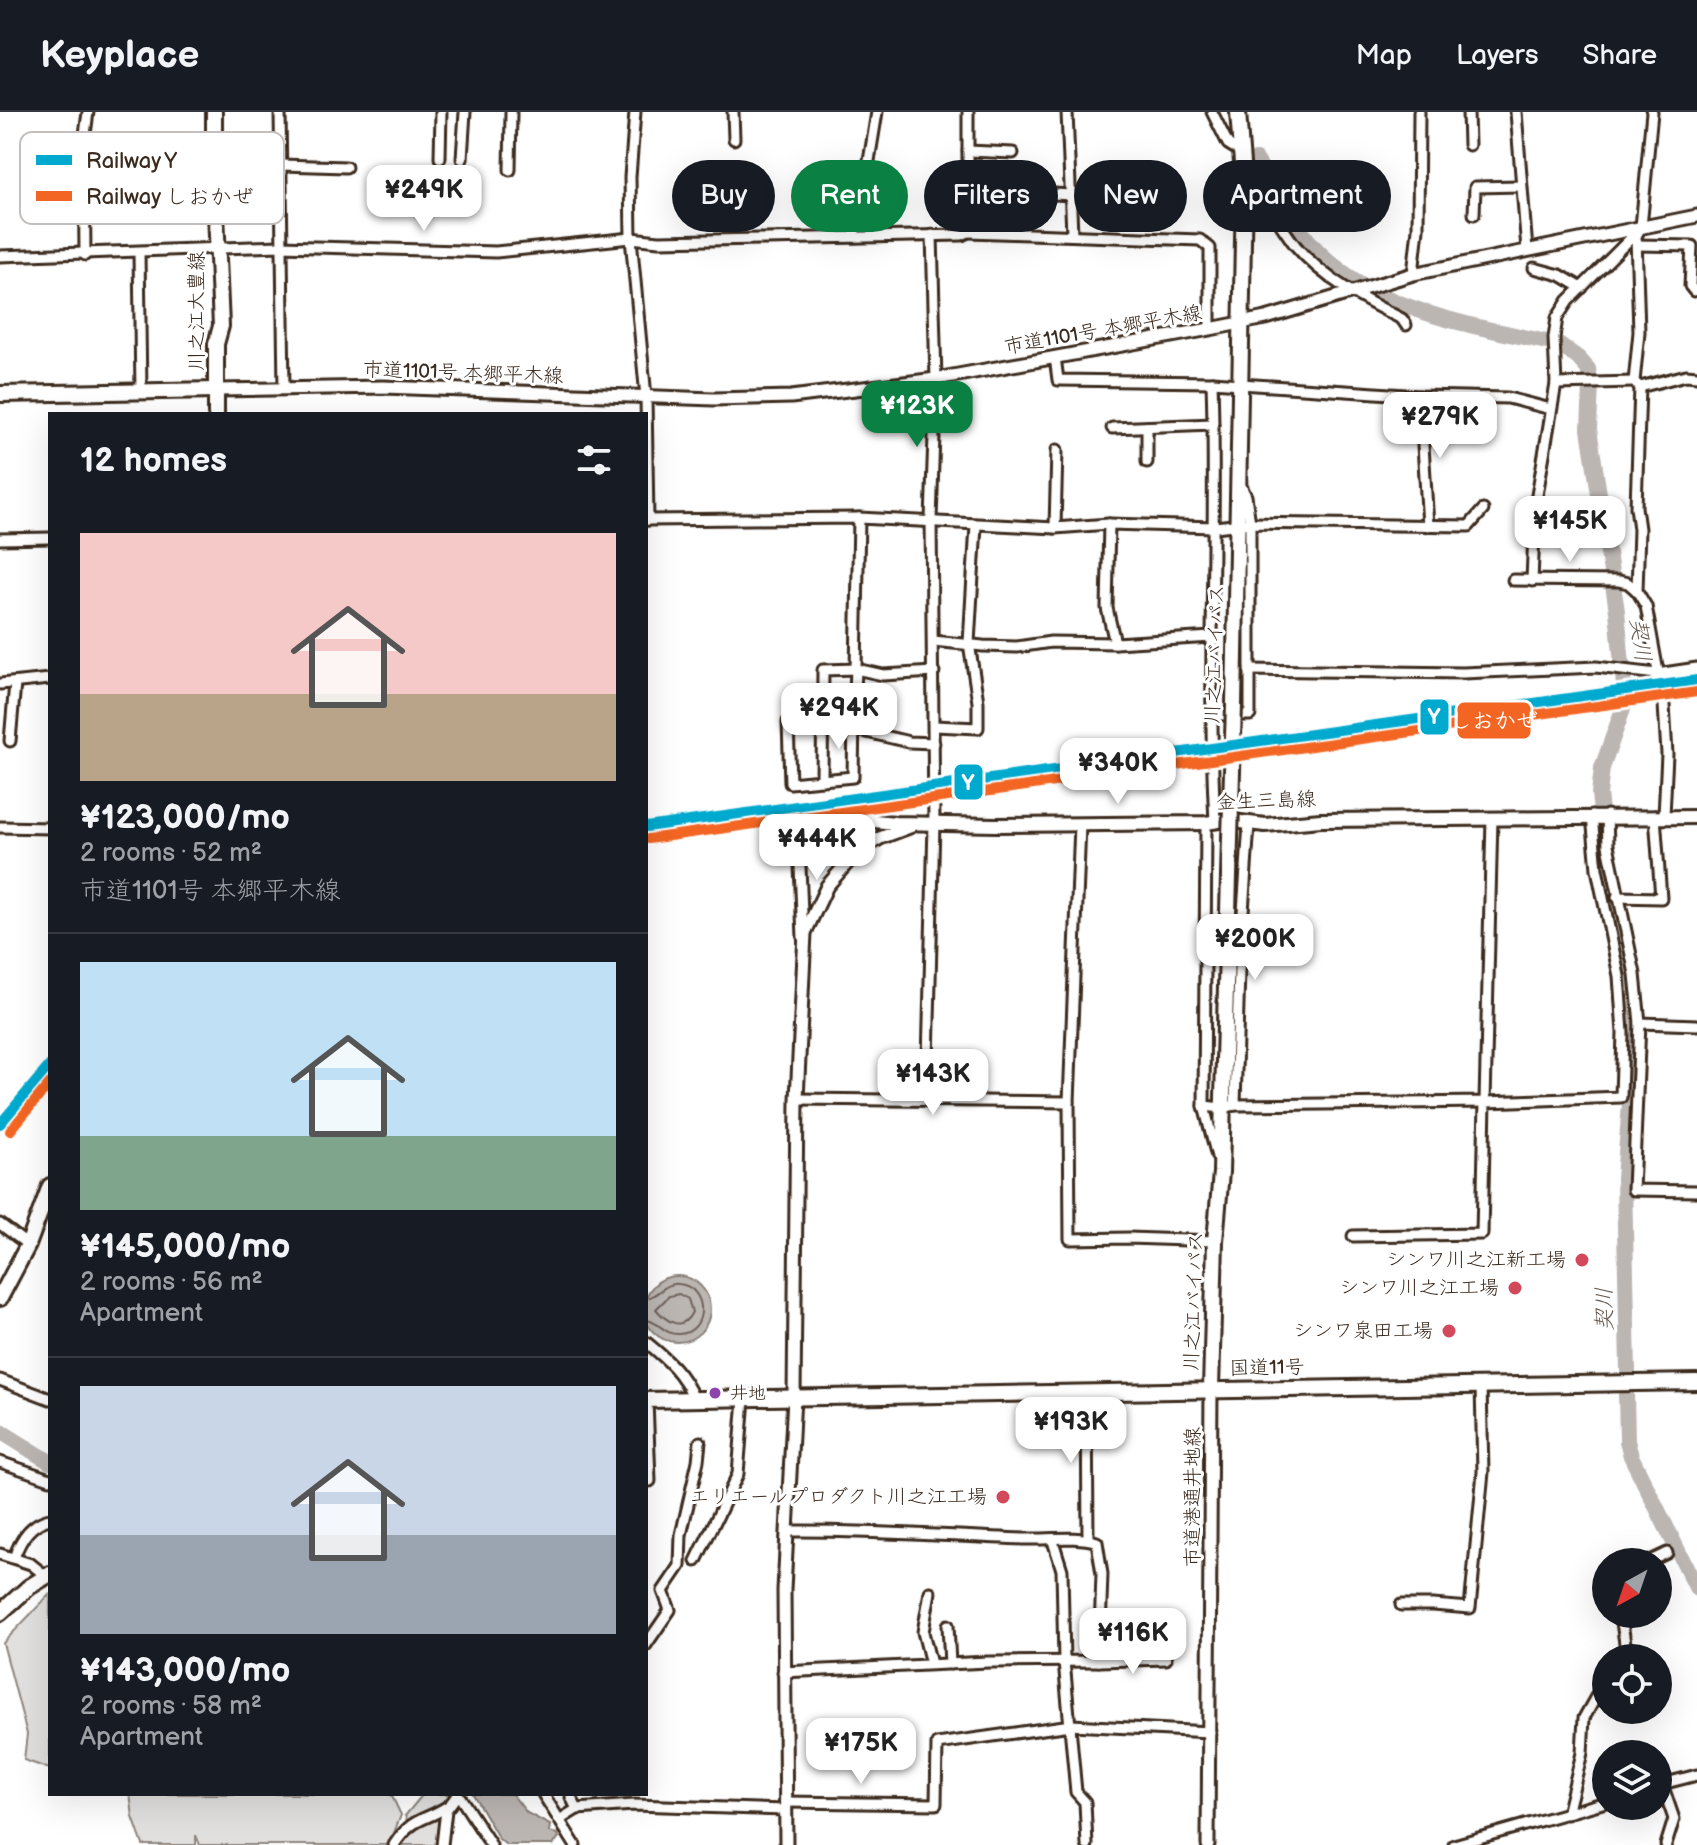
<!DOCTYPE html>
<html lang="en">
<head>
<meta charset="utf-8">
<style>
  :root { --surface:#171b24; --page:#20242c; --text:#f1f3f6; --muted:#9ea1a6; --line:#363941; --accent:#0b8043 }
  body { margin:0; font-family:"Balsamiq Sans","Klee One",sans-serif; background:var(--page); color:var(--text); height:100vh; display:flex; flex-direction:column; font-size:30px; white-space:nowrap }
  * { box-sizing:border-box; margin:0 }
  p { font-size:26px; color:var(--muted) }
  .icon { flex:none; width:44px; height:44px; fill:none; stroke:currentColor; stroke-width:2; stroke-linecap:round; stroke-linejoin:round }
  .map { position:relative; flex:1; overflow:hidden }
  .sheet { position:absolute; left:48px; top:300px; width:600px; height:1384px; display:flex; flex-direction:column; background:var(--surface); border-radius:0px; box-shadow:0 8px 32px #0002 }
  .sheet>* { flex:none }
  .top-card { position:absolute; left:672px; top:48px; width:760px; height:72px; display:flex; gap:16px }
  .needle { width:52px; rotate:220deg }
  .controls { position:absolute; left:1592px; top:1436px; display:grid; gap:16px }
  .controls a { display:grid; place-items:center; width:80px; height:80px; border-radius:50%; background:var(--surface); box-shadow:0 8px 32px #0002; font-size:40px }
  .price { position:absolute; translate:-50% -68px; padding:0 18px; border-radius:16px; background:#fff; color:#222; font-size:26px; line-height:52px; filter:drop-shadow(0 2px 4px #0008) }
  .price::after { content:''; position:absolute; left:50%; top:48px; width:24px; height:18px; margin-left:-12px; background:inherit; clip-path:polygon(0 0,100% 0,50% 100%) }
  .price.active { background:var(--accent); color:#fff }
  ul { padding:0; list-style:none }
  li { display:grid; align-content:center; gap:16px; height:424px; padding:0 32px }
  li+li { border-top:2px solid var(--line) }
  li span { display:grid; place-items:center; height:248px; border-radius:0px; color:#555 }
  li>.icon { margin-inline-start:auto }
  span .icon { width:144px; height:144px; fill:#fffc; stroke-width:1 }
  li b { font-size:34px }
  h2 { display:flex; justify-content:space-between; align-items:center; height:96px; padding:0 32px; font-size:34px }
  .tag { padding:0 28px; border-radius:36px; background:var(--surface); box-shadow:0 8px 32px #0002; font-size:28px; line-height:72px }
  .tag.active { background:var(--accent); color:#fff }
  header { display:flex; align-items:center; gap:48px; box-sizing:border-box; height:112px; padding:0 40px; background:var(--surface); border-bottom:2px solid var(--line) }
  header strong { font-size:38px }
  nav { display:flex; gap:44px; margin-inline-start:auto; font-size:28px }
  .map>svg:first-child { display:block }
  .green { fill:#e2e0de; stroke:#8e857e; stroke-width:2 }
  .water { fill:#bcb6b3; stroke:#887e77; stroke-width:2 }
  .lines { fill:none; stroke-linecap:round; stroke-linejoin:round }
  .shore { stroke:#6f625a; stroke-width:2 }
  .river { stroke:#bcb6b3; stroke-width:16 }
  .minor-casing { stroke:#3b2a1e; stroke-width:15 }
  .tertiary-casing { stroke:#3b2a1e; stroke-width:17 }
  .secondary-casing { stroke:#3b2a1e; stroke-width:18 }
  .primary-casing { stroke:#3b2a1e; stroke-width:20 }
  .trunk-casing { stroke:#3b2a1e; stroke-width:20 }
  .minor { stroke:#fff; stroke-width:9 }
  .tertiary { stroke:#fff; stroke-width:11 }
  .secondary { stroke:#fff; stroke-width:12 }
  .primary { stroke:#fff; stroke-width:14 }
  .trunk { stroke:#fff; stroke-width:14 }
  .trunk-bridge-casing { stroke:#3b2a1e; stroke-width:20; stroke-linecap:butt }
  .trunk-bridge { stroke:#fff; stroke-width:14 }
  .rail-1-casing { stroke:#fff; stroke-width:16 }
  .rail-2-casing { stroke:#fff; stroke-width:16 }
  .rail-1 { stroke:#00a9ce; stroke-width:10 }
  .rail-2 { stroke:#f26522; stroke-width:10 }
  .poi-dot { fill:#d1495b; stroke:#fff; stroke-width:3 }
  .bus-dot { fill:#8e44ad; stroke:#fff; stroke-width:3 }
  .labels { text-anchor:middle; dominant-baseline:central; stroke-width:6; stroke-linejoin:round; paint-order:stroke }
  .bus-label { font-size:18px; fill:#3b2a1e; stroke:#fff; text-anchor:start }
  .street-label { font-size:20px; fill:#3b2a1e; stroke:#fff }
  .poi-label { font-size:20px; fill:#3b2a1e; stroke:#fff; text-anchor:end }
  .water-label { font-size:22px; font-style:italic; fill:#685b52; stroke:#fff }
  .key { fill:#fff; stroke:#c4bfbc; stroke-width:2 }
  .key-label { font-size:22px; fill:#3b2a1e }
  .line-badge { stroke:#fff; stroke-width:3 }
  .badge-label { font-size:22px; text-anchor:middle; font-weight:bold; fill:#fff }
</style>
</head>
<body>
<header>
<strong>Keyplace</strong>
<nav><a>Map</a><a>Layers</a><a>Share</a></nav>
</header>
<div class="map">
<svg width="1697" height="1733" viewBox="0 0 1697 1733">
  <rect width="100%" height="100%" fill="#fff"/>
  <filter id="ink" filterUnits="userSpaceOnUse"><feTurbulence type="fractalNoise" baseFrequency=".0125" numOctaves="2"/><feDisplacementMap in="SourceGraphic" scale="16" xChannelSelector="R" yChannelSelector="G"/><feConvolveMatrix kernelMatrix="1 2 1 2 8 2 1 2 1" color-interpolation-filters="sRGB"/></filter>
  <g filter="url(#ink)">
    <g class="green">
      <path d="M50 1482V1657L24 1648 27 1622 3 1531Z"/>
      <path d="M130 1682H391L401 1703 389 1733H200L196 1723V1733H143L133 1705Z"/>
      <path d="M423 1682H452L438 1703 441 1711 438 1733H398L411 1716 405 1704Z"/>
    </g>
    <g class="water">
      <circle cx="677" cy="1197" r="33"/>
      <path d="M473 1682H512L527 1701 550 1713 549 1720 558 1722 559 1725 553 1733H506L499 1727Z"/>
    </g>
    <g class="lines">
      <g class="shore">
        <path d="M679 1182 688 1187 692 1200C682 1221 666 1209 656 1197L669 1184Z"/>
        <path d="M646 1186C659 1184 664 1170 679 1172 708 1175 709 1220 679 1222 664 1223 659 1209 646 1208"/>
      </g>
      <g class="river">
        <path d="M1256 48C1277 80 1294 117 1322 143 1386 203 1479 214 1560 233L1578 246 1588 257 1591 272 1589 317 1617 499 1624 574 1623 597 1602 656 1599 682 1609 768 1629 872 1632 919 1633 955 1624 1066 1628 1259"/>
        <path d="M1626 1280 1627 1329 1631 1344 1697 1477"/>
        <path d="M0 1319 50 1350"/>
      </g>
      <defs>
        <g id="minor">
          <path d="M280 0 284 276"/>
          <path d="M635 0 630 65 631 126 646 285 648 408"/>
          <path d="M733 0 734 27"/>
          <path d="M1067 0 1072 122"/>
          <path d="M1212 0 1228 32 1241 40"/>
          <path d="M1468 0 1469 33"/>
          <path d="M1516 0 1527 138"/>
          <path d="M968 39 1013 41"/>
          <path d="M440 46 441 0"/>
          <path d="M462 47 465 0"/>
          <path d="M281 53 346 55"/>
          <path d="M510 58 511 0"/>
          <path d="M1244 77 1260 81C1272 98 1282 116 1295 133 1323 167 1364 188 1402 207L1406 213"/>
          <path d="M1023 80 1070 83"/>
          <path d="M1474 102 1475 75 1521 74"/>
          <path d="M968 120 1200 128 1210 136V217"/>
          <path d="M855 125 854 82 869 49 877 0"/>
          <path d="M1637 133 1692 134 1690 174 1694 179"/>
          <path d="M139 141 141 280"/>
          <path d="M85 143 84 30 88 0"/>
          <path d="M0 144 280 134 496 140 631 126 659 129 962 123 968 120V0"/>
          <path d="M1534 156 1560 163 1582 176"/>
          <path d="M1413 162 1418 117 1419 0"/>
          <path d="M1055 245 1058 268 1212 270 1420 284 1508 286 1551 297"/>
          <path d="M1212 270C1217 416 1207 563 1215 709"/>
          <path d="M1556 272 1634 270"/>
          <path d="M1640 275 1686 263 1697 264"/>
          <path d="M1420 284 1428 414"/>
          <path d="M1147 315V350"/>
          <path d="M1112 316 1213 312"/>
          <path d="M859 406 856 557 883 563 934 560"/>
          <path d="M646 408 859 406 1055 416 1109 412 1215 415 1250 411 1469 414 1483 398"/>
          <path d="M1109 412 1107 496 1115 531 1212 525"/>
          <path d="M1055 416 1057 338"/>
          <path d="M0 427 50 426"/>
          <path d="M1513 468 1619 469 1628 471 1637 479 1646 494 1664 593 1667 642 1664 704"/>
          <path d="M1532 469 1535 395 1556 272 1554 226 1557 206 1568 189 1638 119"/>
          <path d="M1637 479 1639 417 1636 395 1640 275 1634 270 1639 220 1636 124 1641 115 1652 0"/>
          <path d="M933 529 983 534 1017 535 1051 530 1115 531"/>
          <path d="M1249 558 1463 561 1596 555 1657 562 1697 556"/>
          <path d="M0 572 50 567"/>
          <path d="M854 603 853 665 790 671 788 610Z"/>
          <path d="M1212 603H1250V411L1246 384 1241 374"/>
          <path d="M934 614 978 616V590L969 531 976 413"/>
          <path d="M854 617 909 630 934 631"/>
          <path d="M10 629 15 571"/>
          <path d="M822 668 823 558 856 557 854 603"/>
          <path d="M1607 703 1608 733 1635 862 1640 911 1633 1078 1697 1079"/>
          <path d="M802 705 800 754 803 826"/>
          <path d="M1206 711 1204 994 1222 996 1235 993 1239 859 1249 712"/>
          <path d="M1080 713 1069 990 1070 1127 1129 1126 1215 1129"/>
          <path d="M0 715 50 716"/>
          <path d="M1617 785 1661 786 1655 704"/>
          <path d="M1640 911 1697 913"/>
          <path d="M797 987 1069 990"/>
          <path d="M927 989 934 711 931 408 936 267 932 123"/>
          <path d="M1235 993 1485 990 1492 706"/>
          <path d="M1204 994 1217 1045"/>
          <path d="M0 1112 28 1133"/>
          <path d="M1353 1124 1482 1122 1485 990 1621 985 1623 921 1619 864 1597 757 1592 704"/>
          <path d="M646 1230C668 1248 683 1261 694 1287"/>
          <path d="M0 1268 50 1287"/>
          <path d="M1087 1280 1088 1427"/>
          <path d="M0 1350 50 1367"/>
          <path d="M646 1369H650L647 1288"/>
          <path d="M1053 1429 1062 1458 1064 1549 1076 1680 1085 1690 1087 1733"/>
          <path d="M0 1442 31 1452 46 1464"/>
          <path d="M14 1446C20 1428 30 1411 50 1407"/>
          <path d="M696 1449 738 1362 744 1286"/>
          <path d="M1648 1450 1667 1441"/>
          <path d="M930 1480 923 1520 931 1552"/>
          <path d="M1401 1493H1433L1470 1496 1483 1360 1481 1274"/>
          <path d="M1624 1502 1622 1510 1627 1546"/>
          <path d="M948 1513 950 1552"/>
          <path d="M646 1533 670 1498 663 1479 680 1454 681 1423 698 1349 700 1330"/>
          <path d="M1099 1549 1166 1547"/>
          <path d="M783 1560 988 1550 1099 1549 1102 1462 1097 1430C1077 1423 1046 1428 1023 1427 945 1424 867 1418 788 1419"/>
          <path d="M1662 1672 1674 1707 1666 1733"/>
          <path d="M1658 1673 1697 1663"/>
          <path d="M458 1682 491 1733"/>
          <path d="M543 1682 575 1733"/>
          <path d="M572 1682 571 1685 577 1697"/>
          <path d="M785 1690 936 1692 937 1632 1071 1613 1210 1620"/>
          <path d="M1567 1702 1582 1641 1584 1606 1606 1567"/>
          <path d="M561 1707 577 1697 634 1693 786 1698"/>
          <path d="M394 1733C413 1704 424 1710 448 1694"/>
          <path d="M442 1733 446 1698 458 1682"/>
          <path d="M1454 1733 1606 1690"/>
        </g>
        <g id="tertiary">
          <path d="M217 278 383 275 714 287 791 285 936 267 1210 217 1266 206 1413 162 1697 104"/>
          <path d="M842 707 858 718 856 741"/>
          <path d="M786 1733 784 1478 794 1285 797 987 805 821 827 774 856 741 880 726 912 714"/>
          <path d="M1208 1733 1211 1277"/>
        </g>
        <path id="secondary" d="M646 725 769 707 824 704 895 711 996 713 1206 711 1225 708 1265 713 1321 708 1697 705"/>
        <g id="primary">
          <path d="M214 0V56L221 214 216 232V302"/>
          <path d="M0 282 217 278"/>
          <path d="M0 1186 28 1133 50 1074"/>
        </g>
        <g id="trunk">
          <path d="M1234 593 1244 77 1238 0"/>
          <path d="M1211 1277 1215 1129 1221 1060 1230 726"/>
          <path d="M646 1288 1697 1270"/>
          <path d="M0 1501 29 1475 50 1462"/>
        </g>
      </defs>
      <use href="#minor" class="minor-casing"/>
      <use href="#tertiary" class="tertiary-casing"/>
      <use href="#secondary" class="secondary-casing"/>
      <use href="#primary" class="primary-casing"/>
      <use href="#trunk" class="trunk-casing"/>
      <use href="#minor" class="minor"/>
      <use href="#tertiary" class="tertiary"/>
      <use href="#secondary" class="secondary"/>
      <use href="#primary" class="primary"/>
      <use href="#trunk" class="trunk"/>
      <defs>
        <path id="trunk-bridge" d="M1230 726 1234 593"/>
      </defs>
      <use href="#trunk-bridge" class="trunk-bridge-casing"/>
      <use href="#trunk-bridge" class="trunk-bridge"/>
      <defs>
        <g id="rail-1">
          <path d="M646 715 1697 568"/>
          <path d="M0 1012 50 953"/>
        </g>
        <g id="rail-2">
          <path d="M648 727 1697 580"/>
          <path d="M10 1019 50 971"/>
        </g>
      </defs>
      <use href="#rail-1" class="rail-1-casing"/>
      <use href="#rail-2" class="rail-2-casing"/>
      <use href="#rail-1" class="rail-1"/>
      <use href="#rail-2" class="rail-2"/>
    </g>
  </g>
  <g class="poi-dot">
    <circle cx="1582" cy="1148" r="8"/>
    <circle cx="1515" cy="1176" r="8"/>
    <circle cx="1449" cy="1219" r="8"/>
    <circle cx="1003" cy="1385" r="8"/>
  </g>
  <circle class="bus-dot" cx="715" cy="1281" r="7"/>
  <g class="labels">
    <g class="bus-label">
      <text x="730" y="1281">井地</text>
    </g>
    <g class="street-label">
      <text transform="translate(197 199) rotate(-90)">川之江大豊線</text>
      <text transform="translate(1103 218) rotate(-10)">市道1101号 本郷平木線</text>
      <text transform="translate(463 261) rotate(2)">市道1101号 本郷平木線</text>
      <text transform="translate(1215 542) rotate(-88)">川之江バイパス</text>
      <text transform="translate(1266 689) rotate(-2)">金生三島線</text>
      <text transform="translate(1194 1189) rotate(-88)">川之江バイパス</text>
      <text transform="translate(1267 1256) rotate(-1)">国道11号</text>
      <text transform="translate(1193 1385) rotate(-90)">市道港通井地線</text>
    </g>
    <g class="poi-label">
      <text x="1566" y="1148">シンワ川之江新工場</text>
      <text x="1499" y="1176">シンワ川之江工場</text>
      <text x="1433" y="1219">シンワ泉田工場</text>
      <text x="987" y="1385">エリエールプロダクト川之江工場</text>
    </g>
    <g class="water-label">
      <text transform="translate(1640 528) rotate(82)">契川</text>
      <text transform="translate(1605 1197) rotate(-91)">契川</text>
    </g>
  </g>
  <rect x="20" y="20" width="264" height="92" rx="12" class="key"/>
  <rect x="36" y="43" width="36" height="10" fill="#00a9ce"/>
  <rect x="36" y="79" width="36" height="10" fill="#f26522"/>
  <g class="key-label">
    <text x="86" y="56">Railway Y</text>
    <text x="86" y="92">Railway しおかぜ</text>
  </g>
  <g class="line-badge">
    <rect x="1419" y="586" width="31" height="38" rx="8" fill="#00a9ce"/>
    <rect x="1456" y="589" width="76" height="39" rx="8" fill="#f26522"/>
    <rect x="953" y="651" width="31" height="38" rx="8" fill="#00a9ce"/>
  </g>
  <g class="badge-label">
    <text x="1434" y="612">Y</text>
    <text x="1494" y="616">しおかぜ</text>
    <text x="968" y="678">Y</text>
  </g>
</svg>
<div class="controls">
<a><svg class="needle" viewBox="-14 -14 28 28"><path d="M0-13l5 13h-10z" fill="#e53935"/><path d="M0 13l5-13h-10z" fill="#9ea1a6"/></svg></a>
<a><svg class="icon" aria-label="locate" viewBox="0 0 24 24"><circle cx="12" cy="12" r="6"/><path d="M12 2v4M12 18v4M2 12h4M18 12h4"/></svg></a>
<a><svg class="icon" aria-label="layers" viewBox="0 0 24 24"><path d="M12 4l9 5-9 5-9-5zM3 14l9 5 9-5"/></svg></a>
</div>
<b class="price" style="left:424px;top:121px">¥249K</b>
<b class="price active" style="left:917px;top:337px">¥123K</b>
<b class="price" style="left:1440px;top:348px">¥279K</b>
<b class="price" style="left:1570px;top:452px">¥145K</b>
<b class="price" style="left:839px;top:639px">¥294K</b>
<b class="price" style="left:1118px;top:694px">¥340K</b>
<b class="price" style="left:817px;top:770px">¥444K</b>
<b class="price" style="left:1255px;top:870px">¥200K</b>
<b class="price" style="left:933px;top:1005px">¥143K</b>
<b class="price" style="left:1071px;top:1353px">¥193K</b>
<b class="price" style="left:1133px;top:1564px">¥116K</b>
<b class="price" style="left:861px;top:1674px">¥175K</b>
<div class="top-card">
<a class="tag">Buy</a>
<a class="tag active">Rent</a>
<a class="tag">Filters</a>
<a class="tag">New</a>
<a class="tag">Apartment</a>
</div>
<section class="sheet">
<h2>12 homes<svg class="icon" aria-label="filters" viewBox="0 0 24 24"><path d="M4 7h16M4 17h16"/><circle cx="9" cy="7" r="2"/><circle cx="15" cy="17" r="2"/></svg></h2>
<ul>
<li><span style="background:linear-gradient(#f6c9c9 65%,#b9a48a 0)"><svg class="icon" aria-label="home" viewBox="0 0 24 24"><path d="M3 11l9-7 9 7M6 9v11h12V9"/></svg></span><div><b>¥123,000/mo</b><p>2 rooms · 52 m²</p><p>市道1101号 本郷平木線</p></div></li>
<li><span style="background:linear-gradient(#bfe0f5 70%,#7fa58c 0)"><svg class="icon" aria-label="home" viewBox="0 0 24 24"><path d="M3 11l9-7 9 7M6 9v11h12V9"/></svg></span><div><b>¥145,000/mo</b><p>2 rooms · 56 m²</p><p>Apartment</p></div></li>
<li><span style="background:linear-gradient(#c9d6e8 60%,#9aa5b1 0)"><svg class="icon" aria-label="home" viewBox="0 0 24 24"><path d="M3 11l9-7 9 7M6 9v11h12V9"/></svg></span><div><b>¥143,000/mo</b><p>2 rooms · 58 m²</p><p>Apartment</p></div></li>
</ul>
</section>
</div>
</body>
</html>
